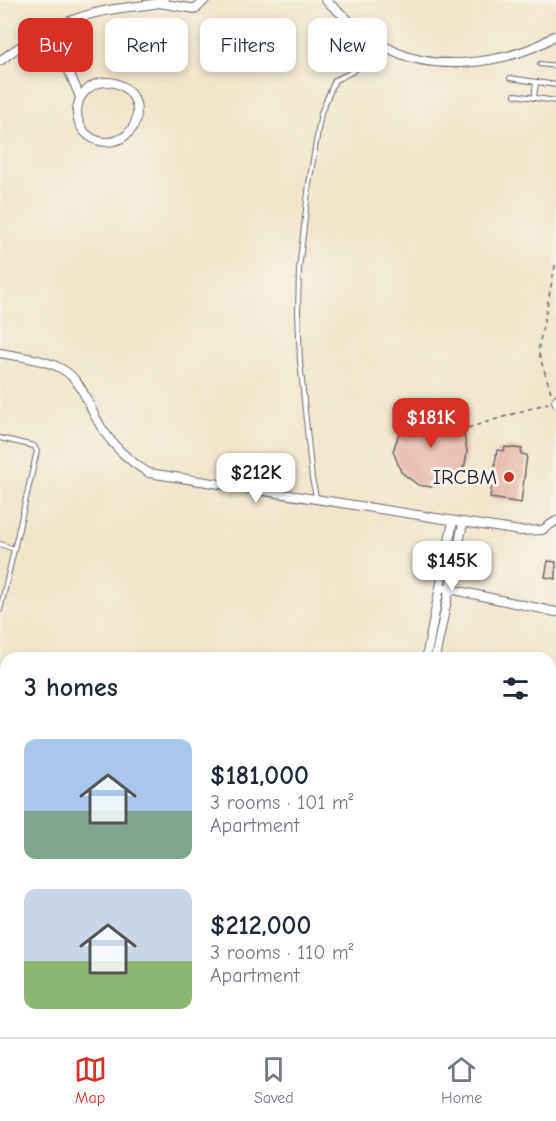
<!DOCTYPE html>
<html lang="en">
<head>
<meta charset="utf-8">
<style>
  :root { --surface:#fff; --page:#f2f2f3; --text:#1f2937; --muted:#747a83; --line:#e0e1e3; --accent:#d93025 }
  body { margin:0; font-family:"Comic Neue",sans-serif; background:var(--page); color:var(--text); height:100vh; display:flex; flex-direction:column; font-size:22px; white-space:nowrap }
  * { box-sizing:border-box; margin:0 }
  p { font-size:20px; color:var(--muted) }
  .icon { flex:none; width:33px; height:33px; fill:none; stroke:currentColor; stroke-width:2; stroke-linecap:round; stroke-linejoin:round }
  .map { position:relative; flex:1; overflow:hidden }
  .sheet { position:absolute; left:0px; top:652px; width:556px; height:386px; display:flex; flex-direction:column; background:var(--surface); border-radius:18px 18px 0 0; box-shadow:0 3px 9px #0003 }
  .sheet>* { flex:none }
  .guide { position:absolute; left:18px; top:18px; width:520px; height:54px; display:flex; gap:12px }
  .price { position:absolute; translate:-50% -51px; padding:0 14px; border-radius:12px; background:#fff; color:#222; font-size:20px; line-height:39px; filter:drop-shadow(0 2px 3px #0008) }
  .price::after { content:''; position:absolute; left:50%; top:36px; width:18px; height:14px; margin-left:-9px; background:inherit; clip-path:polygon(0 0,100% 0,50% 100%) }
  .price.selected { background:var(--accent); color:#fff }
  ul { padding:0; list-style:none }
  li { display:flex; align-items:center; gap:18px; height:150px; padding:0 24px }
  li span { display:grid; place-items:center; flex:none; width:168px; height:120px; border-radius:12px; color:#555 }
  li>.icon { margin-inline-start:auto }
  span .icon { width:72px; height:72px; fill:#fffc; stroke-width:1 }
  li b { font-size:26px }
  h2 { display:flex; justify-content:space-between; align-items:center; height:72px; padding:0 24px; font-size:26px }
  .tag { padding:0 21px; border-radius:12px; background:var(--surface); box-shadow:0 3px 9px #0003; font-size:21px; line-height:54px }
  .tag.selected { background:var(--accent); color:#fff }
  .dock { display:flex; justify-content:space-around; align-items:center; height:84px; border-top:2px solid var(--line); background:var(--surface); font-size:16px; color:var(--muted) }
  .dock a { display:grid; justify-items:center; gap:3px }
  .dock .selected { color:var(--accent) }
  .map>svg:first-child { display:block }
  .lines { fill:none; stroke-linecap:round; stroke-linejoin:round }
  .river { stroke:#62b0db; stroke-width:15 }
  .building { fill:#e2aea2 }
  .lane-casing { stroke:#6a666d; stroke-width:6 }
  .street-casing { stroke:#6a666d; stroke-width:10 }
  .secondary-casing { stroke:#6a666d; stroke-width:13 }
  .primary-casing { stroke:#6a666d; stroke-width:14 }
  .path { stroke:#6a666d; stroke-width:1.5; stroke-dasharray:4.5 4.5; stroke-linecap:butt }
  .lane { stroke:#fff; stroke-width:4 }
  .street { stroke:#fff; stroke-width:8 }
  .secondary { stroke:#fff; stroke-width:10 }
  .primary { stroke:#fff; stroke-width:12 }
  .poi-dot { fill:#c8321e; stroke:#f7f3e8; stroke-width:2 }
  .labels { text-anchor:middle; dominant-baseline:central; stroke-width:6; stroke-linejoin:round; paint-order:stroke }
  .poi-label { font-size:21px; fill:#22223b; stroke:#f7f3e8; text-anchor:end }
</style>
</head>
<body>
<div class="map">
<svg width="556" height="1037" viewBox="0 0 556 1037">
  <rect width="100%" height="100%" fill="#f7f3e8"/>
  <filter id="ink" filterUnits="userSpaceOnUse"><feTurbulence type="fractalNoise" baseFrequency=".0167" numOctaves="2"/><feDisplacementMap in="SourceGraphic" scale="12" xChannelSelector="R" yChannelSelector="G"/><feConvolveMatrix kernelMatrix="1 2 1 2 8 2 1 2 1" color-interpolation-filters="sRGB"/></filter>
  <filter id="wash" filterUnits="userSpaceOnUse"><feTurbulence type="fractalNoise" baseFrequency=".008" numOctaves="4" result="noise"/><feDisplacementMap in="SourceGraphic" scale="24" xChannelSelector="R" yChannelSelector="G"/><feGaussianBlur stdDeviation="1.35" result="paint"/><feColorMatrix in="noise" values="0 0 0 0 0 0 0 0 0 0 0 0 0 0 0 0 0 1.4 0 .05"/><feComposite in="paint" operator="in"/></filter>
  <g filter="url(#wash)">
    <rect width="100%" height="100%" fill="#f0e4c9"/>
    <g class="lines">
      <g class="river">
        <path d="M0 770 6 771"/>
        <path d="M550 932 556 933"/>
      </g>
    </g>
    <g id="blocks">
      <g class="building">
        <path d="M426 411 443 413 452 418 464 435 467 451 465 465 456 477 449 482 431 487 418 485 401 472 393 451 400 430 406 421 415 414Z"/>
        <path d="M505 447 522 449 521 454 527 455 521 503 490 498 497 450 504 451Z"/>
        <path d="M548 561 556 562V579L545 577Z"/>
      </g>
    </g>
  </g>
  <g filter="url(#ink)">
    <use href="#blocks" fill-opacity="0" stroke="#6a666d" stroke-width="1.5"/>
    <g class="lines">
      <defs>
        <g id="lane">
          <path d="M540 64 556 66"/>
          <path d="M510 78 556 85"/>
          <path d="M515 95 556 101"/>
          <path d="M534 98 536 82"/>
          <path d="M556 397 554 401 556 405"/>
          <path d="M0 438 34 446 37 451 0 610"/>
          <path d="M317 500 312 479 300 361 298 312 299 269 309 184 321 113 335 80C362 68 362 67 374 41"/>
          <path d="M0 544 14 549"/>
          <path d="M550 849 556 850"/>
        </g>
        <g id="street">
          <path d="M325 0C347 19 370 39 396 52 441 73 516 62 556 35"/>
          <path d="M159 3 196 9 205 0"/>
          <path d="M51 30 80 97"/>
          <path d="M0 61C31 36 70 17 109 10 125 7 143 6 159 3L164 0"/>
          <circle cx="107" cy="112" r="30"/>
          <path d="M0 353C20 357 44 359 62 369 81 380 86 400 96 418 108 441 127 460 149 473L520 531 542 530 556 521"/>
          <path d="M445 588 556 612"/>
          <path d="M426 658 453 521"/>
          <path d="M435 658 463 523"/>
          <path d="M550 890 556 892"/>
          <path d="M550 963 556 965"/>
          <path d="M0 967 6 968"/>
          <path d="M550 1014 556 1015"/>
          <path d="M265 1032 267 1037"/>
          <path d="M0 1034 13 1037"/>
          <path d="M108 1037 109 1032"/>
          <path d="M146 1037 147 1032"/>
          <path d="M470 1037 471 1032"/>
        </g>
        <g id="secondary">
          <path d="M0 800 6 802"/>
          <path d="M117 1037 118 1032"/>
          <path d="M135 1037 136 1032"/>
        </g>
        <g id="primary">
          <path d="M0 695 6 697"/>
          <path d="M0 707 6 709"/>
          <path d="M550 823 556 824"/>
          <path d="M550 833 556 834"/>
        </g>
      </defs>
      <use href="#lane" class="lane-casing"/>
      <use href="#street" class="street-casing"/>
      <use href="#secondary" class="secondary-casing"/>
      <use href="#primary" class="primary-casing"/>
      <g class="path">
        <path d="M551 392 538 351 556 261"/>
        <path d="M468 428 548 403"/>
      </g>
      <use href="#lane" class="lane"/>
      <use href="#street" class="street"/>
      <use href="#secondary" class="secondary"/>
      <use href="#primary" class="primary"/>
    </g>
  </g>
  <circle class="poi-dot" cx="509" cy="477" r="6"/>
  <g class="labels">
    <g class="poi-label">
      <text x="497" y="477">IRCBM</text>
    </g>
  </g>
</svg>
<b class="price selected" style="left:431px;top:449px">$181K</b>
<b class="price" style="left:256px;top:504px">$212K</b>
<b class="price" style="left:452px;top:592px">$145K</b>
<div class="guide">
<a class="tag selected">Buy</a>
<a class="tag">Rent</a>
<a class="tag">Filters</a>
<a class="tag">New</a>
</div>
<section class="sheet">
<h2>3 homes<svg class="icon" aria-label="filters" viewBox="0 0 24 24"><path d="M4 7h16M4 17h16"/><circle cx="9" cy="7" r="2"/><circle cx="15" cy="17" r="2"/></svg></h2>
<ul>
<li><span style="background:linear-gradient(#a9c7e8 60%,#7fa58c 0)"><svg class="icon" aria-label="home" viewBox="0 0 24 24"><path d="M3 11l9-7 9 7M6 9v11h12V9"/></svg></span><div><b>$181,000</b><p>3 rooms · 101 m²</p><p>Apartment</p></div></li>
<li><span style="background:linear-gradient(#c9d6e8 60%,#8fb573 0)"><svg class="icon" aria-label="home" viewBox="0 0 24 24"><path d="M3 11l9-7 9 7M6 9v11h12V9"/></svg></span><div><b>$212,000</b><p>3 rooms · 110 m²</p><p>Apartment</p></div></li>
</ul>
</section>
</div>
<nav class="dock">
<a class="selected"><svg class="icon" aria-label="map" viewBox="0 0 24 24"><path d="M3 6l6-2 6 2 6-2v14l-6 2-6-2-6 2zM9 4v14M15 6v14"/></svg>Map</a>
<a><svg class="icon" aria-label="saved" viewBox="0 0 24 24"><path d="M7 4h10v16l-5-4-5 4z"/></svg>Saved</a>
<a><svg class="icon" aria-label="home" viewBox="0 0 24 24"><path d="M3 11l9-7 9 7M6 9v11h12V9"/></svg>Home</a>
</nav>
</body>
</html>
